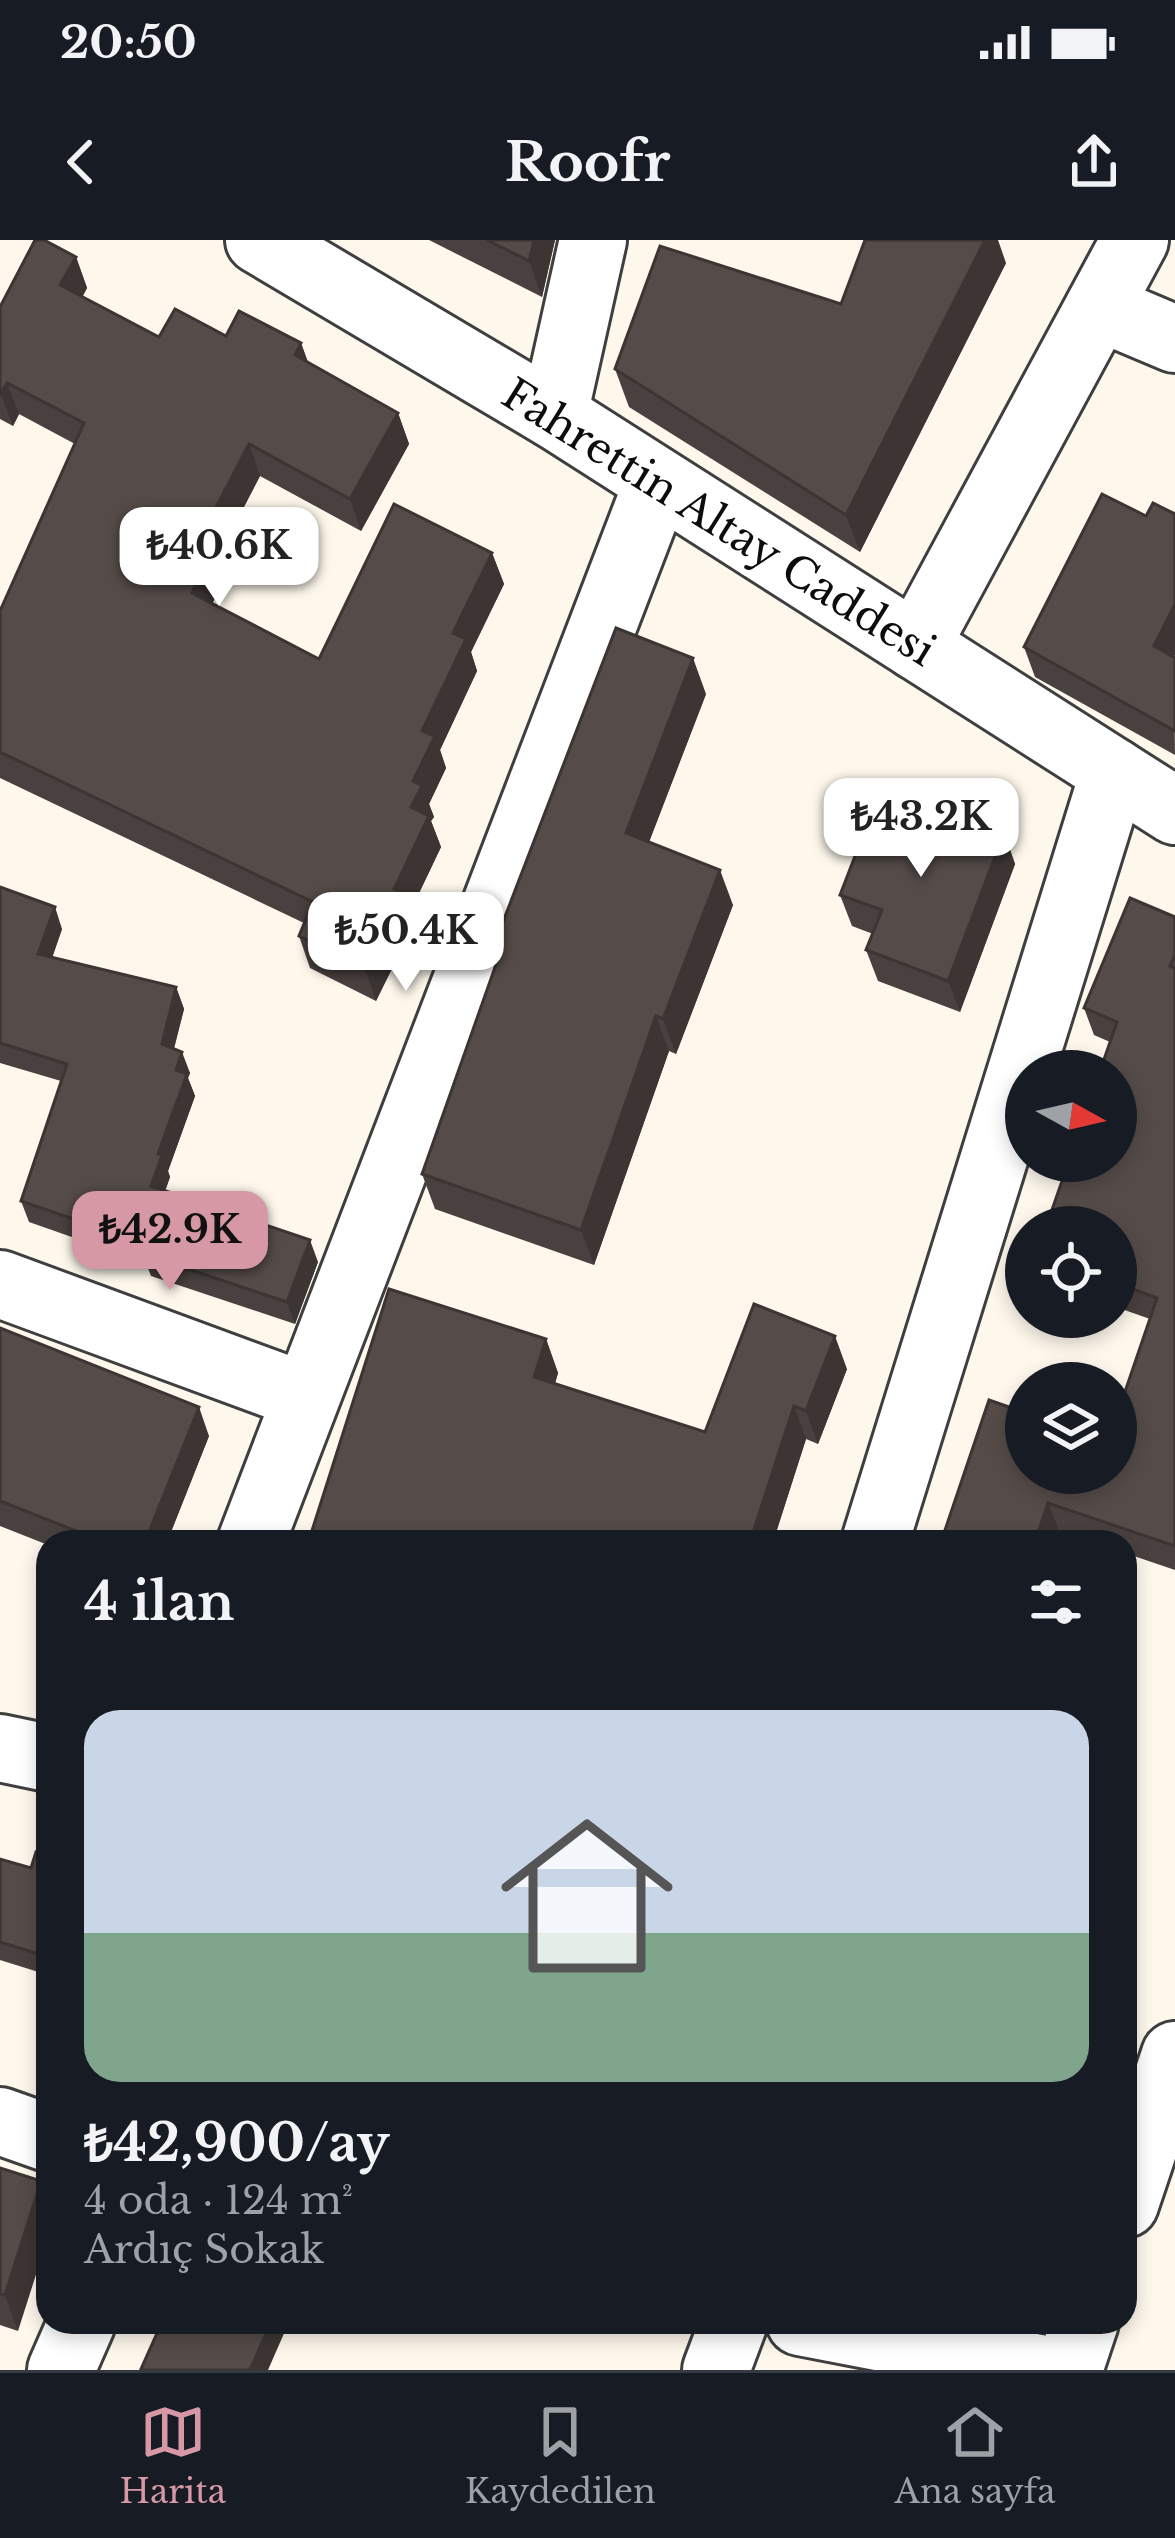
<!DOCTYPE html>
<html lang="tr">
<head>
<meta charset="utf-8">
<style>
  :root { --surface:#171b24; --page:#20242c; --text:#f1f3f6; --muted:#9ea1a6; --line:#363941; --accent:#d798a6 }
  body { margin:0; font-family:"Libre Baskerville",serif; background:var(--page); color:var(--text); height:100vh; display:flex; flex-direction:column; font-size:45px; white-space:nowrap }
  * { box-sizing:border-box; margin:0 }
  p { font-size:39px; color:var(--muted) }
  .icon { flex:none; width:66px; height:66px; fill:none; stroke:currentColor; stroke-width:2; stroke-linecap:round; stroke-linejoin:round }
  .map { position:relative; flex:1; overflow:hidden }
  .drawer { position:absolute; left:36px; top:1290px; width:1101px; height:804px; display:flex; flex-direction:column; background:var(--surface); border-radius:36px; box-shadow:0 6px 18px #0003 }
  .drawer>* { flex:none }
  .needle { width:78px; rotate:98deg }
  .fabs { position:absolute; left:1005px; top:810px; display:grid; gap:24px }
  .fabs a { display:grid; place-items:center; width:132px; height:132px; border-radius:50%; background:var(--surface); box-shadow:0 6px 18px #0003; font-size:60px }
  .price { position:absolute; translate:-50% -102px; padding:0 27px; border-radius:24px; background:#fff; color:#222; font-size:39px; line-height:78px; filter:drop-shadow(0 3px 6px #0008) }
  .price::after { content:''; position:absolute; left:50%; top:72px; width:36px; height:27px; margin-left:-18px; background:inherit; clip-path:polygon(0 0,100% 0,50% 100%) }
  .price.active { background:var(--accent); color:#111 }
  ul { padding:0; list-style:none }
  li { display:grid; align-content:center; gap:24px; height:636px; padding:0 48px }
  li span { display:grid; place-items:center; height:372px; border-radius:36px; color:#555 }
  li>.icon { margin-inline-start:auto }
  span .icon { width:216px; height:216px; fill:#fffc; stroke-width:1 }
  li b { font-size:51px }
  h2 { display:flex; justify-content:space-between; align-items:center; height:144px; padding:0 48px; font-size:51px }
  .status { display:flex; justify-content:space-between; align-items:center; height:84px; padding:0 60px; background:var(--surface); direction:ltr }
  .status svg { height:33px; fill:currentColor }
  header { display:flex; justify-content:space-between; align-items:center; height:156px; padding:0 48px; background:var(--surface); font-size:54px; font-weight:700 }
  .tabs { display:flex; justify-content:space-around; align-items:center; height:168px; border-top:3px solid var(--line); background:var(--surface); font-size:33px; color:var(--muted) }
  .tabs a { display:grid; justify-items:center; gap:6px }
  .tabs .active { color:var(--accent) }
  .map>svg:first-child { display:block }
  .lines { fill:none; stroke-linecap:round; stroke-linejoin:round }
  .minor-casing { stroke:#3f3f3f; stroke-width:72 }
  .tertiary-casing { stroke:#3f3f3f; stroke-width:72 }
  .minor { stroke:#fff; stroke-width:66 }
  .tertiary { stroke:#fff; stroke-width:66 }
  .wall { fill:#49413f }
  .shaded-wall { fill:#3c3533 }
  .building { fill:#554c49; stroke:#3c3533; stroke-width:3 }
  .labels { text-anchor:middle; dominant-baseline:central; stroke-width:12; stroke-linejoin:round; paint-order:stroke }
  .street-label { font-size:42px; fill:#0c0c0c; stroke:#fff }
</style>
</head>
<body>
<div class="status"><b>20:50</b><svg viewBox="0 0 49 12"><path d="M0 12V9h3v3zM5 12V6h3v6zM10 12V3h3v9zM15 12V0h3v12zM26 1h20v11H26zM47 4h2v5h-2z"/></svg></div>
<header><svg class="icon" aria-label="back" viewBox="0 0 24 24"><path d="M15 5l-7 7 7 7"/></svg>Roofr<svg class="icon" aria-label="share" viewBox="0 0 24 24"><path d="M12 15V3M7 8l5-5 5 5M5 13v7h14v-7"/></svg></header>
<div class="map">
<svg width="1175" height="2130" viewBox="0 0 1175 2130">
  <rect width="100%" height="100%" fill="#fef8ec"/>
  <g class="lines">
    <defs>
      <g id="minor">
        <path d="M1099 67 1175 99"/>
        <path d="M554 175 593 0"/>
        <path d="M916 406 1135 0"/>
        <path d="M0 1044 304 1156"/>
        <path d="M251 1302 658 242"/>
        <path d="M875 1302 1114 532"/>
        <path d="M0 1508 48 1518"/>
        <path d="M0 1881 48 1898"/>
        <path d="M1125 1964 1175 1815"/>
        <path d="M800 2082 1049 2130"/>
        <path d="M61 2130 82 2082"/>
        <path d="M716 2130 734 2082"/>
        <path d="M1069 2130 1085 2082"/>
      </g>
      <path id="tertiary" d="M259 0 554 175 1175 571"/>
    </defs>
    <use href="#minor" class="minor-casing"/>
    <use href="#tertiary" class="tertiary-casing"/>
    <use href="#minor" class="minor"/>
    <use href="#tertiary" class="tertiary"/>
  </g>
  <g class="wall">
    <path d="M429 0H555L542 57Z"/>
    <path d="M76 17 87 48 82 57 159 97 226 96 301 103 308 122 398 173 409 204 361 291 260 236 219 315 226 334 212 363 319 419 492 313 504 344 471 412 477 431 440 510 446 528 429 564 434 577 431 581 441 607 410 672 414 684 376 761 310 728 299 696 304 683 0 538V371L75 204 19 174 13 186 0 179V67Z"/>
    <path d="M1006 23 860 312 629 167 615 129 841 64Z"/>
    <path d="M1175 274 1174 417 1175 515 1035 437 1024 407 1146 276Z"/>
    <path d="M706 454 649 602 733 665 676 814 669 811 594 1025 435 969 422 934 496 726 491 713Z"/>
    <path d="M1004 593 1015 624 960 772 878 741 866 710 873 694 852 686 840 655Z"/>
    <path d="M0 647 62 689 52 717 176 747 184 769 174 809 190 833 188 838 195 856 168 931 170 937 165 951 318 1022 295 1084 151 1036 146 1023 29 982 21 961 61 841 0 823Z"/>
    <path d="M1175 677V1330L1125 1313V1302H1093L1059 1290 1055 1302H941L1116 1233 1150 1079 1116 1067V987L1110 802 1094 795 1084 768Z"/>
    <path d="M0 1088 209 1196 167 1302H48V1305L0 1286Z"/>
    <path d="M546 1099 558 1133 555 1144 705 1192 847 1129 818 1204 806 1199 773 1302H310L309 1300Z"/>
    <path d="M48 1616V1735L0 1720V1619L31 1628Z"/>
    <path d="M0 1928 18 2091 0 2085Z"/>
  </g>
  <g class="shaded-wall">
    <path d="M534 0H555L542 57 529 21Z"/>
    <path d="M985 0H998L1006 23 860 312 846 275Z"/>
    <path d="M76 17 87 48 72 77 60 45Z"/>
    <path d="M301 103 312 135 295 115Z"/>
    <path d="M7 143 19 174 13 186 1 154Z"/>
    <path d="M398 173 409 204 361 291 350 259Z"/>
    <path d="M249 204 260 236 219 315 226 334 203 384 192 353 201 296Z"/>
    <path d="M492 313 504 344 471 412 477 431 440 510 446 528 429 564 434 577 431 581 441 607 410 672 414 684 376 761 365 729 394 649 411 567 413 541 422 491 453 393Z"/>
    <path d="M1175 364V415L1165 436 1154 406Z"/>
    <path d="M693 418 706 454 639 628 626 593Z"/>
    <path d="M1004 593 1015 624 960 772 948 741Z"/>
    <path d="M720 630 733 665 676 814 663 779Z"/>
    <path d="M55 667 62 689 46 736 38 714Z"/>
    <path d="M176 747 184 769 169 826 162 804Z"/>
    <path d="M656 776 669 811 594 1025 581 990Z"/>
    <path d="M182 812 190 833 188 838 195 856 168 931 170 937 159 968 151 946 176 830Z"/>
    <path d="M310 1000 318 1022 295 1084 287 1062Z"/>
    <path d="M835 1096 847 1129 818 1204 806 1171Z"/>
    <path d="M546 1099 558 1133 546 1171 534 1137Z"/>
    <path d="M794 1166 806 1199 773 1302H750Z"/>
    <path d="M199 1167 209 1196 167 1302H145Z"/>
    <path d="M1048 1263 1059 1290 1055 1302H1035Z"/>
    <path d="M41 1941 48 1960V1997L18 2091 5 2055Z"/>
    <path d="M271 2082H289L268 2130H250Z"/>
  </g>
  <g class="building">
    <path d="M35 0H44L76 17 60 45 159 97 175 69 226 96 239 71 301 103 295 115 398 173 350 259 249 204 201 296 214 302 192 353 319 419 394 264 492 313 453 393 466 399 422 491 435 496 413 541 422 546 411 567 429 576 394 649 402 653 365 729 299 696 313 662 0 512V371L84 183 7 143 0 154V67Z"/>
    <path d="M487 0H534L529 21Z"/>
    <path d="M865 0H985L846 275 615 129 660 6 841 64Z"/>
    <path d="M1102 254 1146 276 1153 263 1175 274V364L1154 406 1175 418V491L1024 407Z"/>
    <path d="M616 388 693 418 626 593 720 630 663 779 656 776 581 990 422 934 499 716 491 713Z"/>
    <path d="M882 546 1004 593 948 741 866 710 882 670 840 655Z"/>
    <path d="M0 647 55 667 38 714 176 747 162 804 182 812 176 830 187 834 158 914 162 915 151 946 310 1000 287 1062 143 1014 146 1004 21 961 67 824 0 803Z"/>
    <path d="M1130 658 1175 677V715L1170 726 1175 728V1306L1048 1263 1035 1302H941L989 1160 1026 1173V1233H1116V1178L1157 1058 1116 1043V987H1046L1069 921H1116V831H1100L1117 782 1084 768Z"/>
    <path d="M389 1049 546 1099 534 1137 705 1192 754 1064 835 1096 806 1171 794 1166 750 1302H315L309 1300Z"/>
    <path d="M0 1088 199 1167 145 1302H104L0 1261Z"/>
    <path d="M36 1612 48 1616V1717L0 1702V1619L31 1628Z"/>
    <path d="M0 1928 41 1941 5 2055 0 2054Z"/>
    <path d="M162 2082H271L250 2130H143L141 2129Z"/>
  </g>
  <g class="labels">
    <g class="street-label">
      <text transform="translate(719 282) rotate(32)">Fahrettin Altay Caddesi</text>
    </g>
  </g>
</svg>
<div class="fabs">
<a><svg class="needle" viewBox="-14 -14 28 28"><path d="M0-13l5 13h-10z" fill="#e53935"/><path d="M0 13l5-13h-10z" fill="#9ea1a6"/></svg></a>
<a><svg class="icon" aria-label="locate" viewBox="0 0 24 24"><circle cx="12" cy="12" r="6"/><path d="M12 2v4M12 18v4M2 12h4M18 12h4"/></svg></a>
<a><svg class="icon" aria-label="layers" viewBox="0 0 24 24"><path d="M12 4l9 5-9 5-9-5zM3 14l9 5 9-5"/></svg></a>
</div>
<b class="price" style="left:219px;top:369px">₺40.6K</b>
<b class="price" style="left:921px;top:640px">₺43.2K</b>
<b class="price" style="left:406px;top:754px">₺50.4K</b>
<b class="price active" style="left:170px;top:1053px">₺42.9K</b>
<section class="drawer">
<h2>4 ilan<svg class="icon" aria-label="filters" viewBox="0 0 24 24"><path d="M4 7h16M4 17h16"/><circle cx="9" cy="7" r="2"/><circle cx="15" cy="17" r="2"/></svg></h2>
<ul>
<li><span style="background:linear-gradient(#c9d6e8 60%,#7fa58c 0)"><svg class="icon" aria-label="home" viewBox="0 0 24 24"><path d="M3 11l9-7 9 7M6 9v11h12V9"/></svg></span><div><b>₺42,900/ay</b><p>4 oda · 124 m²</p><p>Ardıç Sokak</p></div></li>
</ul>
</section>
</div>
<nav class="tabs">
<a class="active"><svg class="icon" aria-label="map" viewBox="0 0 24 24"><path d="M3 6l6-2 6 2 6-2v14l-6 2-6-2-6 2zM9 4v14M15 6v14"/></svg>Harita</a>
<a><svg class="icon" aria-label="saved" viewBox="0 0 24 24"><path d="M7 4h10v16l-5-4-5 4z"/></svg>Kaydedilen</a>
<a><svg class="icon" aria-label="home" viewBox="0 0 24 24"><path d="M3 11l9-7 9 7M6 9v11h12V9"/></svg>Ana sayfa</a>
</nav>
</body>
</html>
